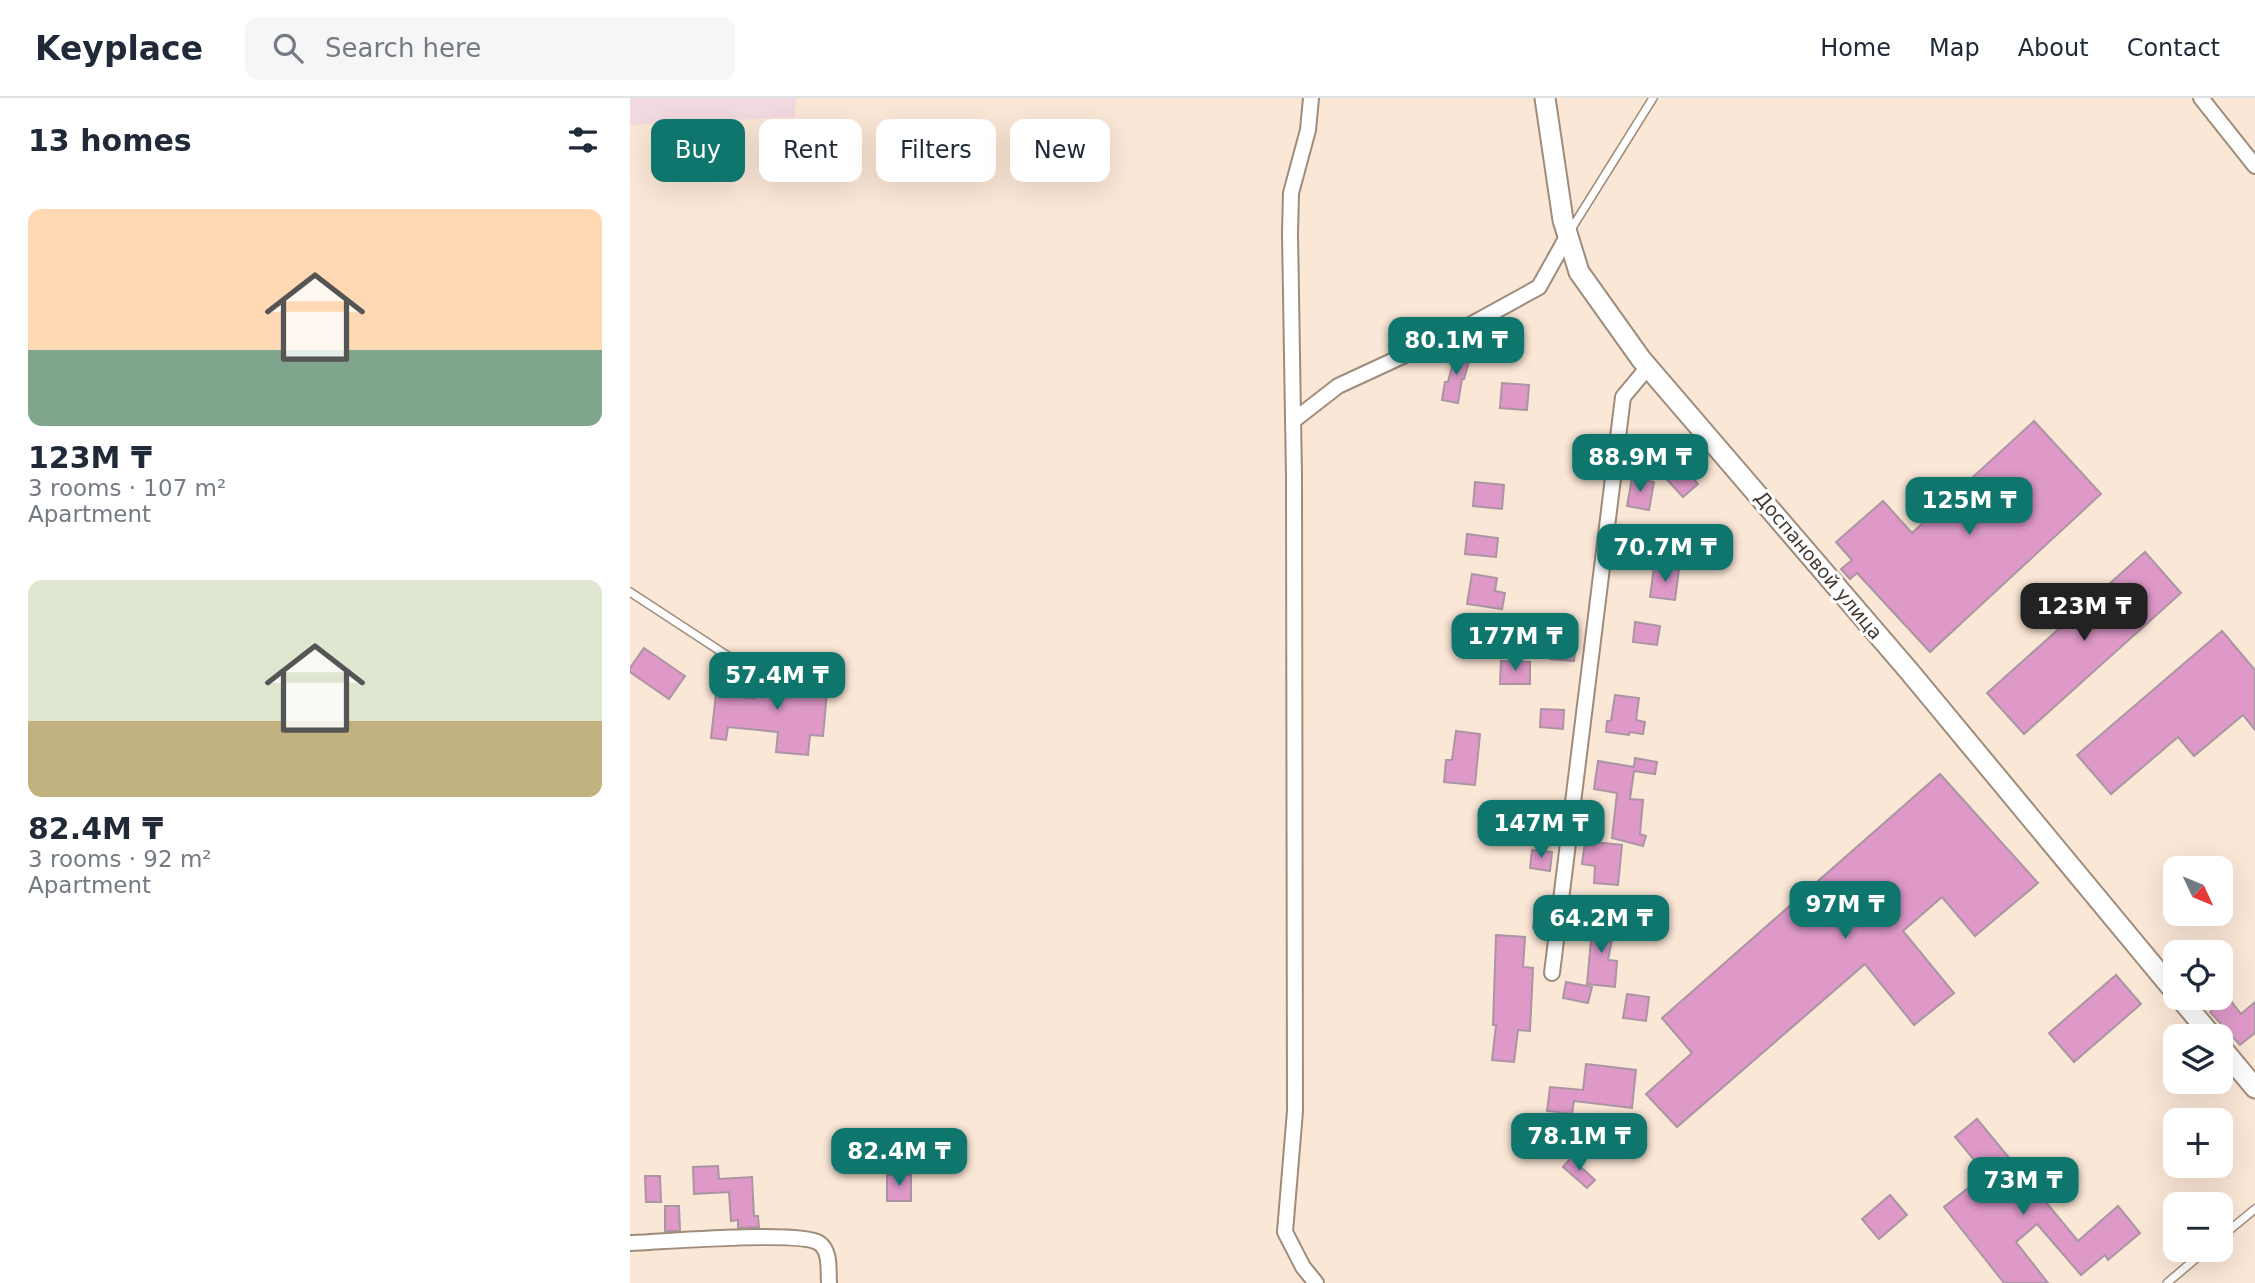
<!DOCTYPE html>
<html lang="en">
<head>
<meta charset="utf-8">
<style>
  :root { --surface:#fff; --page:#f6f6f7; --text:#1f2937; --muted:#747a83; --line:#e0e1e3; --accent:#0f766e }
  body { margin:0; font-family:"DejaVu Sans",sans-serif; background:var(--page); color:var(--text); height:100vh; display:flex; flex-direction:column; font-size:26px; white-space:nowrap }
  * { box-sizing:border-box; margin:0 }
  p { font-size:23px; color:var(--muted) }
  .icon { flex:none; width:38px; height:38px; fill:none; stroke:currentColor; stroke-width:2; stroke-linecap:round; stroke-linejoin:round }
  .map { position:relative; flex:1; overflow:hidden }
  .details { display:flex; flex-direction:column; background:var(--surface); width:630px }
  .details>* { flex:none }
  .guide { position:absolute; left:21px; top:21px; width:665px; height:63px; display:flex; gap:14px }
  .needle { width:46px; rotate:134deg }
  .tools { position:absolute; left:1533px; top:758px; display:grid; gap:14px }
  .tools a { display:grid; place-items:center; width:70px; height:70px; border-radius:14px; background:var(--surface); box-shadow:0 7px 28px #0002; font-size:35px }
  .price { position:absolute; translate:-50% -60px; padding:0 16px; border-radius:14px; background:var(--accent); color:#fff; font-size:23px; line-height:46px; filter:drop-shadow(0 2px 4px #0008) }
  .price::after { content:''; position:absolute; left:50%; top:42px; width:21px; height:16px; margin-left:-10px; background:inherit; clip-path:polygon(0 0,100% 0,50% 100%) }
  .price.on { background:#222; color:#fff }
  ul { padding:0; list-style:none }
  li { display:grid; align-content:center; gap:14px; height:371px; padding:0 28px }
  li span { display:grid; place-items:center; height:217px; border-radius:14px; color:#555 }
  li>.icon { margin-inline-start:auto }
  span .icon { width:126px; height:126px; fill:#fffc; stroke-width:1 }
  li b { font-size:30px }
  h2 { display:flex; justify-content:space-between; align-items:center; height:84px; padding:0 28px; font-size:30px }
  .chip { padding:0 24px; border-radius:14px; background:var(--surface); box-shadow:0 7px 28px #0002; font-size:24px; line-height:63px }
  .chip.on { background:var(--accent); color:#fff }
  header { display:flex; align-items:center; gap:42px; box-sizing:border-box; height:98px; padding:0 35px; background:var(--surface); border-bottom:2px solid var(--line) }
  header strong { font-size:33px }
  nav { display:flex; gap:38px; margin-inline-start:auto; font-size:24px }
  .search { width:490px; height:63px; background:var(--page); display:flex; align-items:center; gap:18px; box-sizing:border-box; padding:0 24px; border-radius:14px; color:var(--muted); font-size:26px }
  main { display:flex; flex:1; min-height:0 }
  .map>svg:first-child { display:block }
  .industrial { fill:#f3dae1 }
  .building { fill:#df99c9; stroke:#aa95a3; stroke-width:2 }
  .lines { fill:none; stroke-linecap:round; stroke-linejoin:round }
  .service-casing { stroke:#9e8c7c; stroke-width:10 }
  .minor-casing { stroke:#9e8c7c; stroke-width:18 }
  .tertiary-casing { stroke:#9e8c7c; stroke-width:23 }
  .service { stroke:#fff; stroke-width:7 }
  .minor { stroke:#fff; stroke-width:14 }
  .tertiary { stroke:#fff; stroke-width:19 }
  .labels { text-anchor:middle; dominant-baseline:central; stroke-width:6; stroke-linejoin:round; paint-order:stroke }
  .street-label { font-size:19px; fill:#403831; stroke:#fff }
</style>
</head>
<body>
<header>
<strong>Keyplace</strong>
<div class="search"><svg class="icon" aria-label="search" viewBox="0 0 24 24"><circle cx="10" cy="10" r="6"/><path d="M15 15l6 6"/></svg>Search here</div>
<nav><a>Home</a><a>Map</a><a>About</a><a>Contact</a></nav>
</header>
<main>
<section class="details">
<h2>13 homes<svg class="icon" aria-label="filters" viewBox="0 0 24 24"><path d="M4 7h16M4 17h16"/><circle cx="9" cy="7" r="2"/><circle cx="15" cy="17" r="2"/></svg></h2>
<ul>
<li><span style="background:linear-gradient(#ffd9b3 65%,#7fa58c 0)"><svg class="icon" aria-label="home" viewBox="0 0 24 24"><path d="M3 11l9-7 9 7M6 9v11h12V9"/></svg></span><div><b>123M ₸</b><p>3 rooms · 107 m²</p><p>Apartment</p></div></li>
<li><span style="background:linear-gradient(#dfe7d0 65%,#c2b280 0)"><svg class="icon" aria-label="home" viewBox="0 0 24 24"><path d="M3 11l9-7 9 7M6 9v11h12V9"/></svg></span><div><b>82.4M ₸</b><p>3 rooms · 92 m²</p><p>Apartment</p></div></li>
</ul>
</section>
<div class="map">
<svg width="1625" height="1185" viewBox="0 0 1625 1185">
  <rect width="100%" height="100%" fill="#fbe7d6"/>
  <path class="industrial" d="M0 0H166L165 19 0 27Z"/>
  <g class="building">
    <path d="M826 253 841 257 834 281H832L828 305 812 302 815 284H818Z"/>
    <path d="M872 285 899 287 897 312 870 310Z"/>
    <path d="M1404 323 1471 396 1300 554 1227 475 1220 481 1211 471 1222 462 1206 444 1253 403 1282 435Z"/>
    <path d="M1045 359 1068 386 1053 399 1029 373Z"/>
    <path d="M1002 380 1024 384 1019 412 997 408Z"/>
    <path d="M845 384 874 387 872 411 843 408Z"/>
    <path d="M837 436 868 440 866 459 835 456Z"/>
    <path d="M998 437 1023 440 1021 463 995 460Z"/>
    <path d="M1515 454 1551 495 1394 636 1357 595Z"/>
    <path d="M1024 469 1049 472 1045 502 1020 499Z"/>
    <path d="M842 476 867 480 865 493 875 495 872 511 837 506Z"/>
    <path d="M1005 524 1030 528 1027 547 1003 544Z"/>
    <path d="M1592 533 1625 572V632L1613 617 1564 658 1548 639 1481 696 1447 657Z"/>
    <path d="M922 542 946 544 944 563 920 561Z"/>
    <path d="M14 550 55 578 39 601 0 574V570Z"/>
    <path d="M871 563 900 564V586H870Z"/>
    <path d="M128 576 198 583 193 638 180 637 178 657 146 654 148 634 98 629 96 642 81 640 86 596 125 601Z"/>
    <path d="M985 597 1009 600 1006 622 1015 624 1013 636 1000 634 999 637 976 634 977 623H981Z"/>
    <path d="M911 611 934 612 933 631 910 629Z"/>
    <path d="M826 633 850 636 845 687 814 684 816 662H822Z"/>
    <path d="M1005 660 1027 664 1025 676 1004 673 1000 701 1013 702 1010 736 1016 738 1013 748 982 740 987 695 964 691 968 663 1004 669Z"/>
    <path d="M1310 676 1408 785 1345 838 1312 799 1273 833 1324 895 1284 927 1235 866 1047 1029 1016 996 1062 955 1032 920Z"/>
    <path d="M955 743 992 747 988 787 964 785 965 768 952 766Z"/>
    <path d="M902 752 922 754 920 773 900 770Z"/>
    <path d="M905 811 916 812 913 831 903 830Z"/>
    <path d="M962 821 985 825 978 862 987 863 985 889 957 886 961 842 958 841Z"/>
    <path d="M866 837 895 839 893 869 903 870 900 933 888 932 884 964 862 962 866 927H863Z"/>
    <path d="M1486 877 1511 906 1444 964 1419 935Z"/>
    <path d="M936 884 962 889 958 905 933 900Z"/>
    <path d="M997 896 1019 899 1016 923 993 920Z"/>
    <path d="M1598 899 1611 916 1625 904V935L1610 947 1580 914Z"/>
    <path d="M956 966 1006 972 1002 1010 944 1003 942 1016 917 1013 920 989 953 992Z"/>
    <path d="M1347 1021 1448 1143 1488 1108 1510 1135 1478 1162 1475 1157 1451 1177 1407 1126 1386 1144 1418 1185H1374L1314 1109 1356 1076 1325 1039Z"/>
    <path d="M941 1060 965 1082 957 1090 933 1069Z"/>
    <path d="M88 1068 89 1081 122 1079 124 1118H128L129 1129 108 1130V1122L101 1123 99 1094 64 1096 63 1069Z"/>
    <rect x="257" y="1077" width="24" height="26"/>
    <path d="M15 1078H30L31 1104H16Z"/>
    <path d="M1260 1097 1277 1117 1249 1141 1232 1121Z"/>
    <path d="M35 1108H49L50 1133H35Z"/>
  </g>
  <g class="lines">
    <defs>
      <g id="service">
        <path d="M940 133 1023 0"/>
        <path d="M0 494 110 566 209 571"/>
        <path d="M1591 1139 1625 1111"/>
        <path d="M1537 1185 1576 1152"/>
      </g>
      <g id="minor">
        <path d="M681 0 678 32 661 95 660 135 664 379 665 1013 655 1134 673 1169 686 1185"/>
        <path d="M1571 0 1625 68"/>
        <path d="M663 323 708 288 842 226 909 189 938 137"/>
        <path d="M922 875 993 299 1018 269"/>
        <path d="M0 1145C31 1144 170 1132 189 1145 201 1153 198 1172 199 1185"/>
      </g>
      <g id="tertiary">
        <path d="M915 0 933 122 949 174 1011 261 1279 573 1545 894"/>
        <path d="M1550 900 1582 938"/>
        <path d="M1591 949 1625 990"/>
      </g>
    </defs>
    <use href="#service" class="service-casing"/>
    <use href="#minor" class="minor-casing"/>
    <use href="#tertiary" class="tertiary-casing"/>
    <use href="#service" class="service"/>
    <use href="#minor" class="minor"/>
    <use href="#tertiary" class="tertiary"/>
  </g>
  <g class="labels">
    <g class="street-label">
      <text transform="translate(1189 467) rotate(50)">Доспановой улица</text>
    </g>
  </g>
</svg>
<div class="tools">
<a><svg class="needle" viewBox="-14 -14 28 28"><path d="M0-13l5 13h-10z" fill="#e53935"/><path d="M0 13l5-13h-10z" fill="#747a83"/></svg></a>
<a><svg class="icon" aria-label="locate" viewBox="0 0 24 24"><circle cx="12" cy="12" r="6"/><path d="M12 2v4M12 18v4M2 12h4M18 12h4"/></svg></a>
<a><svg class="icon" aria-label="layers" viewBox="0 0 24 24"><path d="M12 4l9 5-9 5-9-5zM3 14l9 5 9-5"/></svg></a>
<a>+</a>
<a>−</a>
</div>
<b class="price" style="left:826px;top:279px">80.1M ₸</b>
<b class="price" style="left:1010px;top:396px">88.9M ₸</b>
<b class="price" style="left:1339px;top:439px">125M ₸</b>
<b class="price" style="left:1035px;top:486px">70.7M ₸</b>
<b class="price on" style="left:1454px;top:545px">123M ₸</b>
<b class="price" style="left:885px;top:575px">177M ₸</b>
<b class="price" style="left:147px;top:614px">57.4M ₸</b>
<b class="price" style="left:911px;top:762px">147M ₸</b>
<b class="price" style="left:1215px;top:843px">97M ₸</b>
<b class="price" style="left:971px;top:857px">64.2M ₸</b>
<b class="price" style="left:949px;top:1075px">78.1M ₸</b>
<b class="price" style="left:269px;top:1090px">82.4M ₸</b>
<b class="price" style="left:1393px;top:1119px">73M ₸</b>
<div class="guide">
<a class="chip on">Buy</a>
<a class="chip">Rent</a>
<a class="chip">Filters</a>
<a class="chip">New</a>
</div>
</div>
</main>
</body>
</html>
